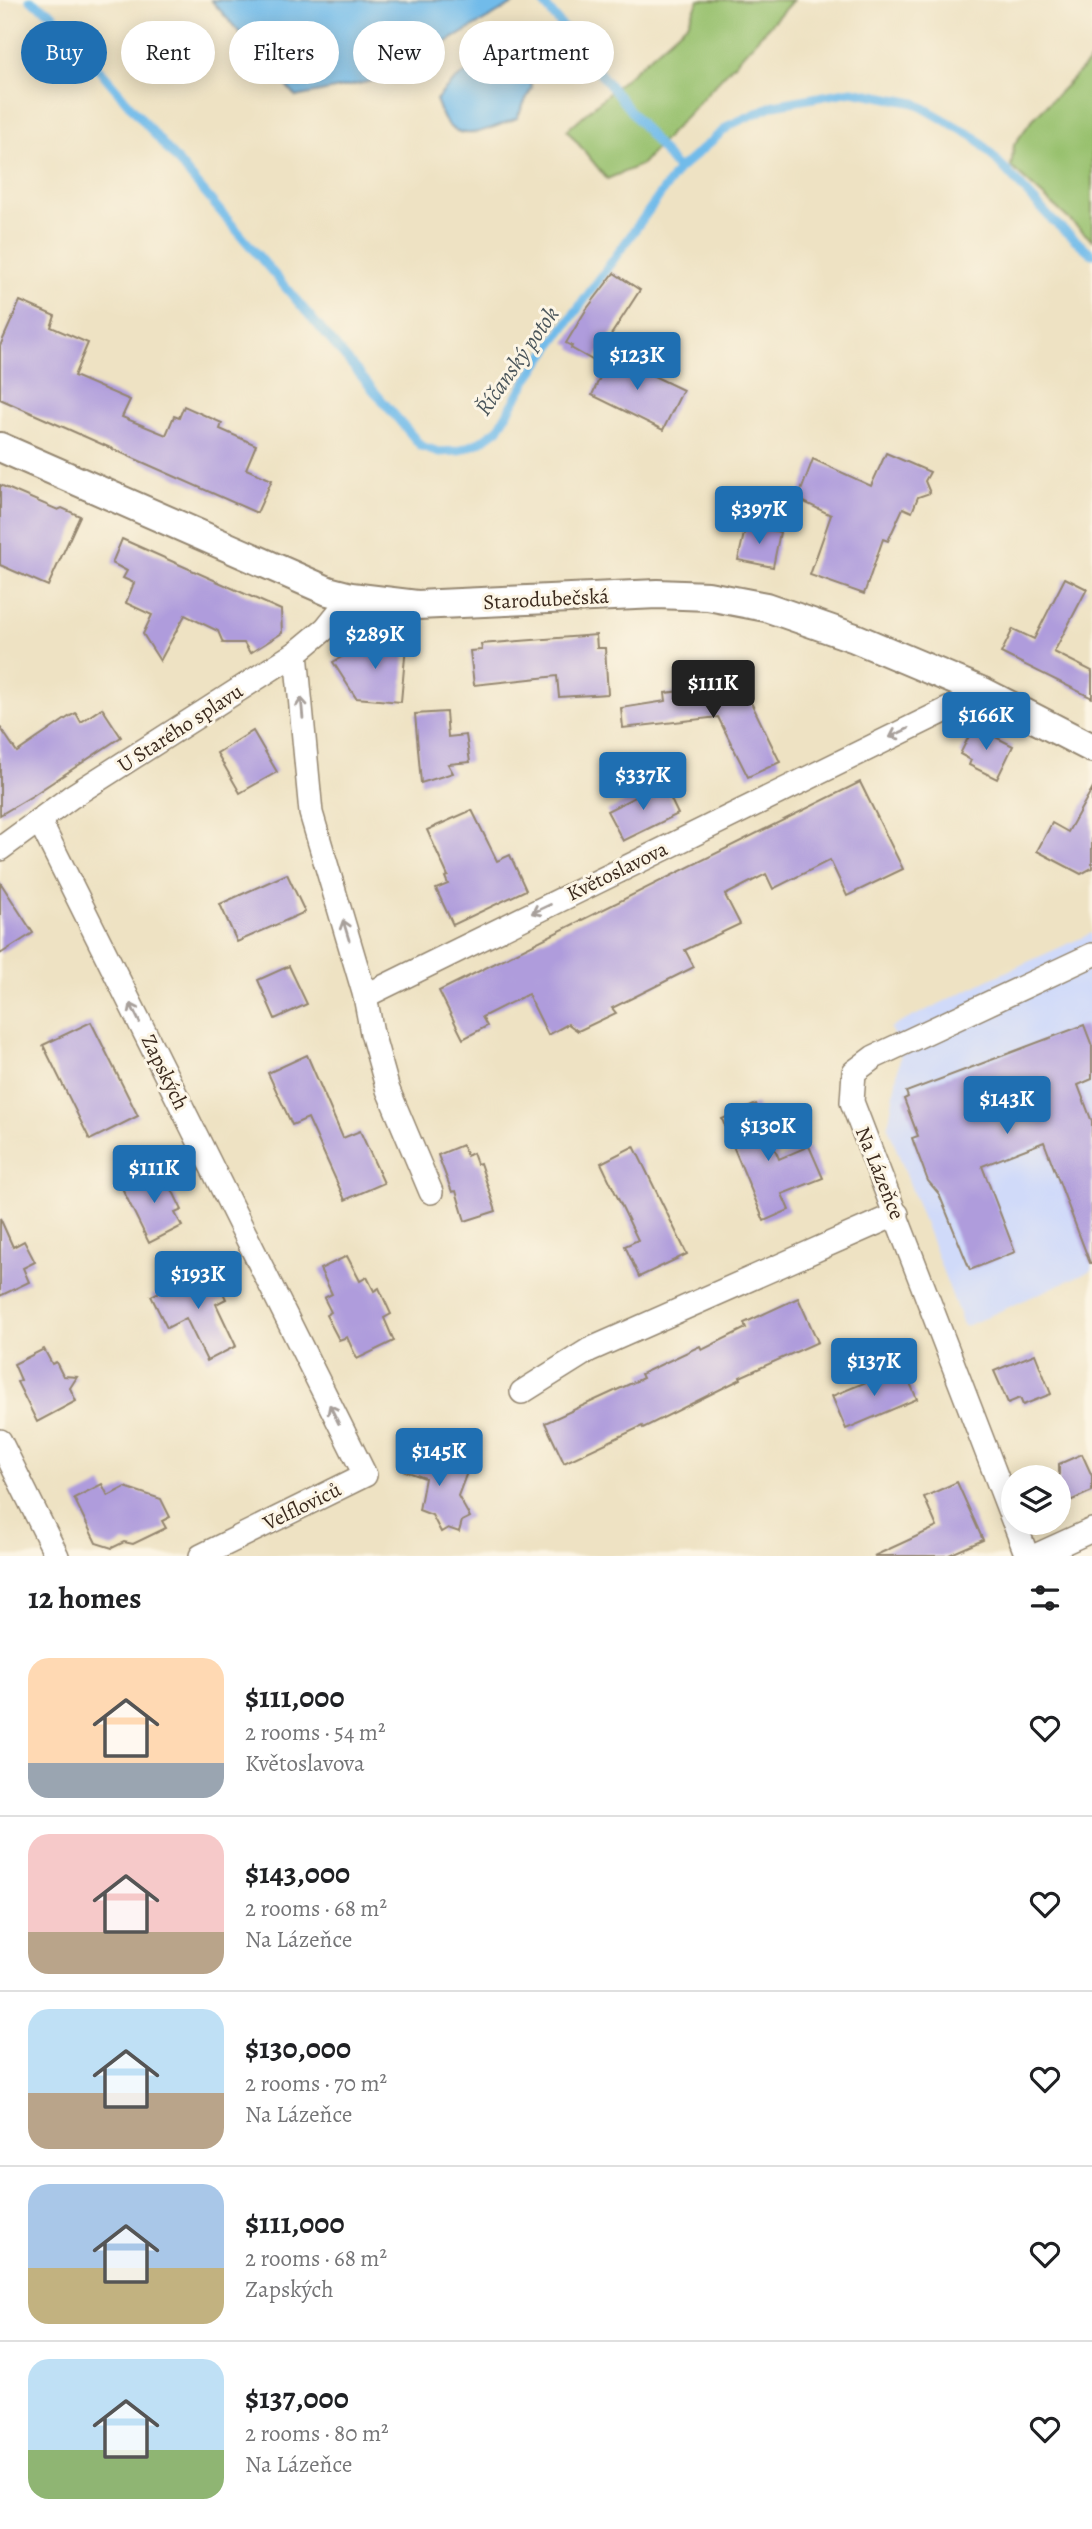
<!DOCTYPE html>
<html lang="en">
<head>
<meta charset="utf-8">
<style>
  :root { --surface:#fff; --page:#f6f6f6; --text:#202124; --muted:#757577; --line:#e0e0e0; --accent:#1f6fb2 }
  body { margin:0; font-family:Alegreya,serif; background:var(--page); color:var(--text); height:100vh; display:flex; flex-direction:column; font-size:26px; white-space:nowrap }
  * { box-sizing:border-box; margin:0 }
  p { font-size:23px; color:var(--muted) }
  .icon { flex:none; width:38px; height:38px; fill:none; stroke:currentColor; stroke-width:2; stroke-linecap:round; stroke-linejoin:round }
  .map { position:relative; height:1556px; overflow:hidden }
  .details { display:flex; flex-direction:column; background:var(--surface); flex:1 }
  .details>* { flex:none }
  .hud { position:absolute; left:21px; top:21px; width:700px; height:63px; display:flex; gap:14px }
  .fabs { position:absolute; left:1001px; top:1465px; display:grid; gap:14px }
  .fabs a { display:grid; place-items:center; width:70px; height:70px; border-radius:50%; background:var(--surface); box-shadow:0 4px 18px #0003; font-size:35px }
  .price { position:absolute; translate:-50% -60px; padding:0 16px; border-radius:7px; background:var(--accent); color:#fff; font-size:23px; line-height:46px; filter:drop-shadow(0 2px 4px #0008) }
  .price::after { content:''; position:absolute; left:50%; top:42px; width:21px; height:16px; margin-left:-10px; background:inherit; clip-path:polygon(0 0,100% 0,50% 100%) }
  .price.active { background:#222; color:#fff }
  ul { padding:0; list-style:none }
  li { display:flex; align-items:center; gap:21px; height:175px; padding:0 28px }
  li+li { border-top:2px solid var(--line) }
  li span { display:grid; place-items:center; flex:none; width:196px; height:140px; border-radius:21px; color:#555 }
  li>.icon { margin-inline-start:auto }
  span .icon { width:84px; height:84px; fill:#fffc; stroke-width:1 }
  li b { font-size:30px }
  h2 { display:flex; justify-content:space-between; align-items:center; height:84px; padding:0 28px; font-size:30px }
  .chip { padding:0 24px; border-radius:32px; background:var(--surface); box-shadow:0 4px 18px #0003; font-size:24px; line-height:63px }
  .chip.active { background:var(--accent); color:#fff }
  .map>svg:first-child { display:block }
  .built { fill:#d0daf9 }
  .green { fill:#98c16e; stroke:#6a7646; stroke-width:2 }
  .water { fill:#71bbea; stroke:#567284; stroke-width:2 }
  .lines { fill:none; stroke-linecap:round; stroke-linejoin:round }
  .stream { stroke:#71bbea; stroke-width:9 }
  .building { fill:#af9cdc }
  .minor-casing { stroke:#948670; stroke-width:26 }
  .tertiary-casing { stroke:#948670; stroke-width:32 }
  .minor { stroke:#fff; stroke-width:23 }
  .tertiary { stroke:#fff; stroke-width:28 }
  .oneway { stroke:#a79f9a }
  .labels { text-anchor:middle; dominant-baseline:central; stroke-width:6; stroke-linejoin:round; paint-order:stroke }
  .street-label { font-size:21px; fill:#3b2a1e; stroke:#fcf5e5 }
  .water-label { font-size:23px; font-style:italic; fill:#4b565b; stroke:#fcf5e5 }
</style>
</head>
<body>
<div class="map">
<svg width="1092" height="1556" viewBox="0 0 1092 1556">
  <rect width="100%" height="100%" fill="#fcf5e5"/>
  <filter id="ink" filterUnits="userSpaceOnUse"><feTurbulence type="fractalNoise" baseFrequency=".0143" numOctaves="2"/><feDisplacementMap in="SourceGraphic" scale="14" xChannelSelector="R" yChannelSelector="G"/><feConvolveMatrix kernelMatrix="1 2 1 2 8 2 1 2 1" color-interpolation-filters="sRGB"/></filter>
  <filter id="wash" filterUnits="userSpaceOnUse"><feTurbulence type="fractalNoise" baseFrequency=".00686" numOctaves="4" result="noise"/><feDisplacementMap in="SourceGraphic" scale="28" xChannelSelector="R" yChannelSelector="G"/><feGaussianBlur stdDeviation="1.57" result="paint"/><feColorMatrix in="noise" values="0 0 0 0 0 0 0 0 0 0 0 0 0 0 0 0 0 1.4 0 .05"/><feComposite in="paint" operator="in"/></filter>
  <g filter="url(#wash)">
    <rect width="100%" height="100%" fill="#eee2c3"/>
    <path class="built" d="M1092 933V1270L964 1327 888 1127 901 1052 890 1028 992 978Z"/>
    <g class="green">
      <path d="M699 0H793L641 165 607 179 567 130 688 23Z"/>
      <path d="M1092 59V240L1011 167 1014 145 1032 120Z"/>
    </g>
    <g class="water">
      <path d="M211 0H520L382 79 296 97Z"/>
      <path d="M521 59 532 87 517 118C496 126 461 146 445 121 441 115 439 106 436 100 462 68 481 62 521 59Z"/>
    </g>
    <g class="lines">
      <g class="stream">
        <path d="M30 0 51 13 421 446 439 452 458 451 480 442 498 429 530 375 678 170 730 125 774 105 852 91 915 103 976 138 1053 221 1092 254"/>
        <path d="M541 0 678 170"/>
      </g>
    </g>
    <g id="blocks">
      <g class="building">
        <path d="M614 273 640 290 594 361 571 348 572 346 566 343 586 310Z"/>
        <path d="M20 301 55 316 51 327 88 343 74 376 130 400 122 417 166 435 174 416 179 418 184 406 222 423 220 429 256 445 246 469 272 480 257 513 0 399V346Z"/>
        <path d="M610 355 683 390 663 430 592 395Z"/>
        <path d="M886 453 930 472 925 481 930 493 918 497 912 512 903 508 888 541 883 539 864 594 810 575 831 515 798 499 813 459 871 486Z"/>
        <path d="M0 485 58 510 62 508 80 516 48 586 0 565Z"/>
        <path d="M746 525 780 532 773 567 738 560Z"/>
        <path d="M122 539 281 610 282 633 250 653 244 643H223L218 631 185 615 160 661 143 634 152 615 126 603 134 583 123 578 127 571 112 563Z"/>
        <path d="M1065 578 1087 589 1054 652 1092 671V698L1001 653 1013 629 1034 639Z"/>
        <path d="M596 635 597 648H605L608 694 559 697 557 676 474 685 470 651 482 650 481 644Z"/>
        <path d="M368 642 406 645 401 702 356 698 333 662Z"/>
        <path d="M742 684 780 762 748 777 718 717 623 728 621 708 666 701 665 693Z"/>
        <path d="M102 708 121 737 32 796 0 815V727L17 752 70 716 76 713 81 722Z"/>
        <path d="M446 712 448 737 466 735 470 762 448 764 453 773 421 783 415 714Z"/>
        <path d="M974 726 1013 746 997 779 969 765 971 760 960 754Z"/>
        <path d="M253 731 277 772 240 793 217 753Z"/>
        <path d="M860 782 903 869 847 896 830 860 773 889 766 874 725 895 740 924 685 950 694 967 612 1008 616 1013 578 1031 568 1024 548 1035 528 994 482 1017 487 1026 463 1039 439 991Z"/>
        <path d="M663 783 678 814 623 841 607 811Z"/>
        <path d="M1092 789V868L1081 874 1037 851 1052 823 1068 832Z"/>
        <path d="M472 810 497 861 510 855 526 890 453 925 436 889 448 884 445 877 448 876 427 830Z"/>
        <path d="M287 874 305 912 237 942 220 904Z"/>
        <path d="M0 882 33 933 0 954Z"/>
        <path d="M289 966 307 1004 275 1019 258 980Z"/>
        <path d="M91 1022 138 1116 90 1140 43 1045Z"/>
        <path d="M1084 1025 1092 1046V1079L1078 1085 1092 1122V1263H1090L1044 1142 982 1166 1015 1252 970 1270 939 1194 928 1181 912 1138 918 1136 904 1099 908 1097 906 1092Z"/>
        <path d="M307 1055 343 1138 360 1131 384 1183 345 1200 308 1118 292 1125 268 1073Z"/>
        <path d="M756 1104 779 1159 809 1146 823 1178 782 1194 789 1210 764 1221 722 1119Z"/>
        <path d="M462 1145 467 1156 473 1153 477 1164 480 1163 496 1211 465 1221 456 1191 452 1192 438 1155Z"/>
        <path d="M634 1146 687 1254 639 1277 625 1246 638 1240 601 1163Z"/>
        <path d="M162 1169 182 1210 175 1213 182 1226 149 1243 122 1188Z"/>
        <path d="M0 1218 13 1247 24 1241 35 1262 23 1268 29 1282 0 1296Z"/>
        <path d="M347 1256 360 1281 367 1277 374 1291 379 1288 391 1314 384 1318 394 1341 357 1359 347 1337 339 1340 326 1315 331 1312 324 1298 332 1294 320 1269Z"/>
        <path d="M211 1267 226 1299 216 1304 236 1346 207 1361 186 1318 167 1328 151 1296Z"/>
        <path d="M798 1298 818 1342 740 1377 741 1379 643 1428 642 1426 564 1463 545 1423 643 1378 641 1374 700 1346 702 1350 746 1328 744 1323Z"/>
        <path d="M44 1349 52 1364 56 1362 63 1376 77 1377 70 1388 76 1401 37 1422 17 1382 21 1380 14 1364Z"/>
        <path d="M1035 1354 1051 1394 1023 1405 1020 1398 1008 1403 994 1371Z"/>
        <path d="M903 1367 917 1399 846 1429 832 1396Z"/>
        <path d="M410 1447 469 1467 458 1496 470 1517 462 1521 459 1532 448 1528 441 1532 432 1515 419 1510 425 1478 402 1470Z"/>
        <path d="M1082 1454 1092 1476V1491L1059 1506V1464Z"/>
        <path d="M957 1482 983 1540 947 1556H874L937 1527 924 1497Z"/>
        <path d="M102 1484 108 1496 125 1487 161 1499 170 1517 162 1521 166 1528 133 1544 124 1542 112 1548 96 1543 74 1498Z"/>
      </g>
    </g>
  </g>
  <g filter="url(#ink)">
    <use href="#blocks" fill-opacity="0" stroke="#948670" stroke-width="2"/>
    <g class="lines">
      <defs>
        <g id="minor">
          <path d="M296 653 311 813 365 996 372 1033 388 1090 431 1192"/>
          <path d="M39 820 365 1475 201 1556"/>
          <path d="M0 849 71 797 296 653 326 628 351 597"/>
          <path d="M365 996 983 692"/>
          <path d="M522 1392 589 1350 897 1214"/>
          <path d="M0 1441 57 1556"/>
          <path d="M1013 1520 852 1102 854 1072 874 1057 1092 955"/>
          <path d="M1014 1522 1027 1556"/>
          <path d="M1035 1556 1092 1530"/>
        </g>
        <path id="tertiary" d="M0 447 328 591 351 597 417 605 657 594 708 596 766 607 855 638 983 692 1092 748"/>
      </defs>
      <use href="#minor" class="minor-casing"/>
      <use href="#tertiary" class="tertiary-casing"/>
      <use href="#minor" class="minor"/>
      <use href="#tertiary" class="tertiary"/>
    </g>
    <defs><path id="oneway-shaft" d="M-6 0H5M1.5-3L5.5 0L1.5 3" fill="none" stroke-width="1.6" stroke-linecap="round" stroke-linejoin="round" transform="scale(1.75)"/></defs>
    <g class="oneway">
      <use href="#oneway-shaft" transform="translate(302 708) rotate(-95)"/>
      <use href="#oneway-shaft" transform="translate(899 733) rotate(154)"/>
      <use href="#oneway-shaft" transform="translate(541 909) rotate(154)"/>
      <use href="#oneway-shaft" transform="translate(346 930) rotate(-107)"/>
      <use href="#oneway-shaft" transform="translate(135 1013) rotate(-116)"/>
      <use href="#oneway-shaft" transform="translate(334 1414) rotate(-116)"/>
    </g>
  </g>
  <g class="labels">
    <g class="street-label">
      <text transform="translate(546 599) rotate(-3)">Starodubečská</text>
      <text transform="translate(180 728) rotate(-33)">U Starého splavu</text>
      <text transform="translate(617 871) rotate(-26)">Květoslavova</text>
      <text transform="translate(165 1072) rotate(64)">Zapských</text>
      <text transform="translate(880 1173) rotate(68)">Na Lázeňce</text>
      <text transform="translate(302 1506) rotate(-26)">Velfloviců</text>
    </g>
    <g class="water-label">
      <text transform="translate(517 361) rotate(-55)">Říčanský potok</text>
    </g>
  </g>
</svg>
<div class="fabs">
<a><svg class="icon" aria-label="layers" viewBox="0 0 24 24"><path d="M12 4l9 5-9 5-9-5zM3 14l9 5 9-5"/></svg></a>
</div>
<b class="price" style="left:637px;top:392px">$123K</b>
<b class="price" style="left:759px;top:546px">$397K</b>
<b class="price" style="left:375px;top:671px">$289K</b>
<b class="price active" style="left:713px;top:720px">$111K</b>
<b class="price" style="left:986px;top:752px">$166K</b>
<b class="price" style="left:643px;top:812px">$337K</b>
<b class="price" style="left:1007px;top:1136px">$143K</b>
<b class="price" style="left:768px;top:1163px">$130K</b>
<b class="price" style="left:154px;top:1205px">$111K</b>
<b class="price" style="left:198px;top:1311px">$193K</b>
<b class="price" style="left:874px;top:1398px">$137K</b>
<b class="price" style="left:439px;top:1488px">$145K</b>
<div class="hud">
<a class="chip active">Buy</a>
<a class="chip">Rent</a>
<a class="chip">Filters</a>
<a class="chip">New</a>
<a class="chip">Apartment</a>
</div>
</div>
<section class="details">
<h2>12 homes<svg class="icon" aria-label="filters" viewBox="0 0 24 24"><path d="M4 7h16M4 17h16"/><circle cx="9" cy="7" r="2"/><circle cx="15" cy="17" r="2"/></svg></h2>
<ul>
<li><span style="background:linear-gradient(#ffd9b3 75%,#9aa5b1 0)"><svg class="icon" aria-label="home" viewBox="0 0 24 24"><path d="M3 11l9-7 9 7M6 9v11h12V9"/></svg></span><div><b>$111,000</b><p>2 rooms · 54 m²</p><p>Květoslavova</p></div><svg class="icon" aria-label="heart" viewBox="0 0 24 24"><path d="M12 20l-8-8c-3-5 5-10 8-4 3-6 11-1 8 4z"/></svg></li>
<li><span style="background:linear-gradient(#f6c9c9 70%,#b9a48a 0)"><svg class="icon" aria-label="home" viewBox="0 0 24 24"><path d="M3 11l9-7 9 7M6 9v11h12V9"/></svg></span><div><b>$143,000</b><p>2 rooms · 68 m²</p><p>Na Lázeňce</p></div><svg class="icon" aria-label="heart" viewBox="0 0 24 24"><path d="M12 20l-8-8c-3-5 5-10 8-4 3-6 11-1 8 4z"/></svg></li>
<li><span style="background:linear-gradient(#bfe0f5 60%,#b9a48a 0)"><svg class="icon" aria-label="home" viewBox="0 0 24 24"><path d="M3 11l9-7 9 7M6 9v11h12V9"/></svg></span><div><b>$130,000</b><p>2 rooms · 70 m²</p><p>Na Lázeňce</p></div><svg class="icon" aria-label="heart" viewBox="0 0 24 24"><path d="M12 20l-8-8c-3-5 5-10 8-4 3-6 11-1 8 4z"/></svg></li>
<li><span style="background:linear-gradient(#a9c7e8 60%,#c2b280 0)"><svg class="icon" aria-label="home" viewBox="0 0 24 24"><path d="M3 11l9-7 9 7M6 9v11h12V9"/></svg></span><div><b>$111,000</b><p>2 rooms · 68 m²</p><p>Zapských</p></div><svg class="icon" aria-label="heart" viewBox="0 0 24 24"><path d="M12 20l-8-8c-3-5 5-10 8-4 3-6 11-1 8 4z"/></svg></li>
<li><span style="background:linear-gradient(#bfe0f5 65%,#8fb573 0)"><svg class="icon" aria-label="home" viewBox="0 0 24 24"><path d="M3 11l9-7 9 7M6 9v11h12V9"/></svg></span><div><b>$137,000</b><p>2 rooms · 80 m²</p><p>Na Lázeňce</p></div><svg class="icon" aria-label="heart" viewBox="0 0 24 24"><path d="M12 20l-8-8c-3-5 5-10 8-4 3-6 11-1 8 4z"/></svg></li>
</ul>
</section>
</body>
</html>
